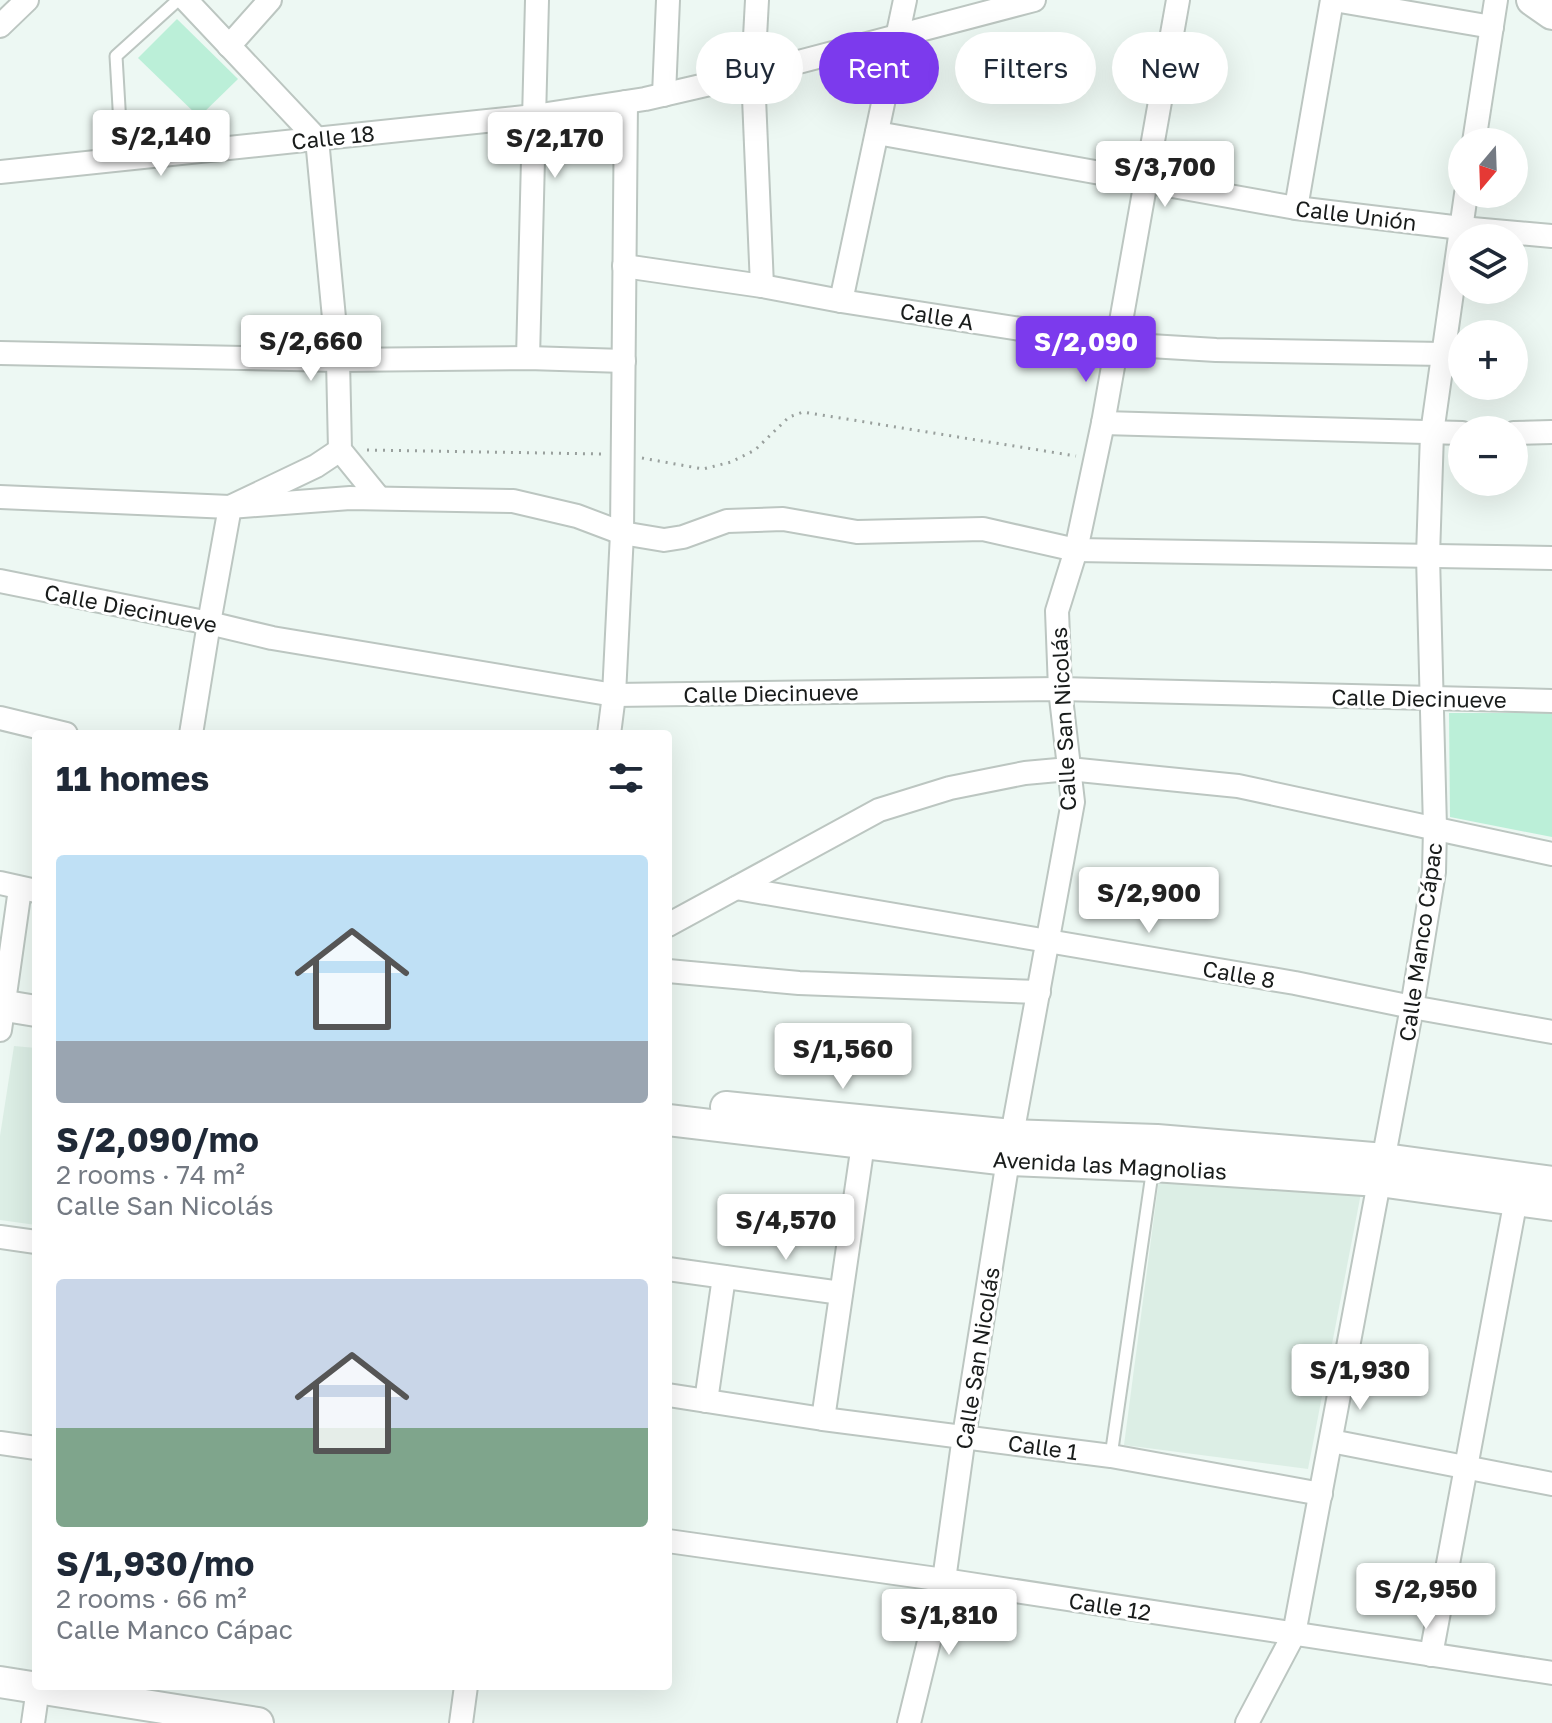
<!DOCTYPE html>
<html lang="en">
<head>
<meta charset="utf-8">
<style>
  :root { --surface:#fff; --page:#f6f6f7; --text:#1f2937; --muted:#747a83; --accent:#7c3aed }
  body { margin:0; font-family:"Golos Text",sans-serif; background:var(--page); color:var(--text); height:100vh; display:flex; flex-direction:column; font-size:30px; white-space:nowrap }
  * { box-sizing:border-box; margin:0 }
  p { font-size:26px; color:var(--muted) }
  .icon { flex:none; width:44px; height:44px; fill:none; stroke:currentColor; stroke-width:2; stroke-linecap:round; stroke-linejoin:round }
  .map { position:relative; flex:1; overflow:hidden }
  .drawer { position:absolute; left:32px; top:730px; width:640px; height:960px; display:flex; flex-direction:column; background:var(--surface); border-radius:8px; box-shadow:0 8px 32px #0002 }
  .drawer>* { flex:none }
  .banner { position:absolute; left:696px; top:32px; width:736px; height:72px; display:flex; gap:16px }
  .needle { width:52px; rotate:199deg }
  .controls { position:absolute; left:1448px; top:128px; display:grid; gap:16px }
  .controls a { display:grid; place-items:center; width:80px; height:80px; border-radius:50%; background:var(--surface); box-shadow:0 8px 32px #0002; font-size:40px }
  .price { position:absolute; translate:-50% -68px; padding:0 18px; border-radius:8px; background:#fff; color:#222; font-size:26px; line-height:52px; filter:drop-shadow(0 2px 4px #0008) }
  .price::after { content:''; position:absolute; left:50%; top:48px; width:24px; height:18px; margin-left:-12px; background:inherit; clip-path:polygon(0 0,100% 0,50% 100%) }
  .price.selected { background:var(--accent); color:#fff }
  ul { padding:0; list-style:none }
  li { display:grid; align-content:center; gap:16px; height:424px; padding:0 24px }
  li span { display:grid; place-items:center; height:248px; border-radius:8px; color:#555 }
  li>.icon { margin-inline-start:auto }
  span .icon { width:144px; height:144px; fill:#fffc; stroke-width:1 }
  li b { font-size:34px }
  h2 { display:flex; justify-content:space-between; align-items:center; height:96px; padding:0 24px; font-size:34px }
  .chip { padding:0 28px; border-radius:36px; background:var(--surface); box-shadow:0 8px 32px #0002; font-size:28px; line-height:72px }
  .chip.selected { background:var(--accent); color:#fff }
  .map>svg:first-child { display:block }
  .built { fill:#dceee5 }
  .green { fill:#bbefd8 }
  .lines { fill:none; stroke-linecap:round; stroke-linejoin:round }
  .lane-casing { stroke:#bcc6c1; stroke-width:15 }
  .street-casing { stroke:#bcc6c1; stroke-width:26 }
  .secondary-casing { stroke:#bcc6c1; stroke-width:34 }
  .path { stroke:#99a09d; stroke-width:3; stroke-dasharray:2 6; stroke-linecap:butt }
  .lane { stroke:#fff; stroke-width:11 }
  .street { stroke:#fff; stroke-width:22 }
  .secondary { stroke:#fff; stroke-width:30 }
  .labels { text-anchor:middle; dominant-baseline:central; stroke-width:6; stroke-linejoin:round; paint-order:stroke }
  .street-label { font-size:22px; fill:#191c1b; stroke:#fff }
</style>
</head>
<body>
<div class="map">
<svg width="1552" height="1723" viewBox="0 0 1552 1723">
  <rect width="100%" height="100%" fill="#edf8f3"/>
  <g class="built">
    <path d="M14 1046 36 1048V1225L0 1220V1136Z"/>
    <path d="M1159 1179 1362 1188 1308 1469 1124 1445Z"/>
  </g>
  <g class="green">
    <path d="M177 19 238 79 199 117 138 58Z"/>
    <path d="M1449 713H1552V837L1450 817Z"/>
  </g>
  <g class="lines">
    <defs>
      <g id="lane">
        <path d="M122 159 116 56 178 0"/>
        <path d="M1111 1456 1153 1167"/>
      </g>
      <g id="street">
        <path d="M186 0 317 139"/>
        <path d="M757 0 753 74 762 286"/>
        <path d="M1334 0 1492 27"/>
        <path d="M0 26 27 0"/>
        <path d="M229 46 270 0"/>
        <path d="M664 95 668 0"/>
        <path d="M877 133 1296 208 1461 228 1552 236"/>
        <path d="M317 139 338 360 340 450 379 498"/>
        <path d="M1474 142 1496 0"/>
        <path d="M0 172 534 116 645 99 753 74 1034 0"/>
        <path d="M1296 208 1332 0"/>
        <path d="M624 266 762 286 841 301 1117 344 1216 350 1443 354"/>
        <path d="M841 301 905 0"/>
        <path d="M0 353 338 360 528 358 624 361"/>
        <path d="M528 358 537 0"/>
        <path d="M1103 423 1462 433"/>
        <path d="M1514 433 1552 432"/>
        <path d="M0 497 230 507 350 498 513 501 577 516 622 533 664 540 683 537 727 521 783 519 857 532 983 529 1076 550 1552 558"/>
        <path d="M0 581 209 623 272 638 614 695 1060 689 1552 701"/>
        <path d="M0 718 66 734"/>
        <path d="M191 734 209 623 230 507 316 466 340 450"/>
        <path d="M609 734 614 695 622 533 626 102"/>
        <path d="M0 883 36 891"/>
        <path d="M736 888 1295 983 1412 1007 1552 1032"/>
        <path d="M668 925 879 810 950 788 1025 773 1069 769 1238 786 1552 854"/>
        <path d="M668 971 799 983 1039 992"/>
        <path d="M0 1030 20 889"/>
        <path d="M0 1237 36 1242"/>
        <path d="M668 1269 841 1293"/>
        <path d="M668 1395 823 1419 1111 1456 1321 1494"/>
        <path d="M706 1401 724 1277"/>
        <path d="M823 1419 863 1144"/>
        <path d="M1331 1441 1552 1484"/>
        <path d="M0 1443 36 1448"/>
        <path d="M668 1541 944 1580 1552 1673"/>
        <path d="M1431 1655 1516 1199"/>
        <path d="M33 1723 38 1688"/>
        <path d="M461 1723 466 1686"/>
        <path d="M909 1723 944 1580 964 1436 1012 1135 1073 802 1060 689 1057 611 1076 550 1103 423 1178 0"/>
        <path d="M1247 1723 1294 1634 1412 1007 1434 872 1435 828 1428 556 1432 433 1466 194"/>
      </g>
      <g id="secondary">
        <path d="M1532 0 1552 14"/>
        <path d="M0 1005 36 1011"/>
        <path d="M726 1107 1012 1135 1157 1140 1385 1159 1552 1182"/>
        <path d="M668 1120 1008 1160 1153 1166 1379 1181 1552 1205"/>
        <path d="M0 1682 258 1723"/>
      </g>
    </defs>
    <use href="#lane" class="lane-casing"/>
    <use href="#street" class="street-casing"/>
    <use href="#secondary" class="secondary-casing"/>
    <g class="path">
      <path d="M367 450 603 454"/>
      <path d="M642 458 703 469 731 462 755 450 789 417 803 412 1076 456"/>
    </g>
    <use href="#lane" class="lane"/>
    <use href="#street" class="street"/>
    <use href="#secondary" class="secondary"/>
  </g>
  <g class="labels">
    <g class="street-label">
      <text transform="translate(333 137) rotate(-6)">Calle 18</text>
      <text transform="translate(1356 215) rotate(7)">Calle Unión</text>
      <text transform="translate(937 316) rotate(9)">Calle A</text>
      <text transform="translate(131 608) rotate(11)">Calle Diecinueve</text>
      <text transform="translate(771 693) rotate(-1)">Calle Diecinueve</text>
      <text transform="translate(1419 698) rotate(1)">Calle Diecinueve</text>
      <text transform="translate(1063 719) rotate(-93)">Calle San Nicolás</text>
      <text transform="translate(1420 942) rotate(-82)">Calle Manco Cápac</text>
      <text transform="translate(1239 974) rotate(10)">Calle 8</text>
      <text transform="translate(1110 1165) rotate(3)">Avenida las Magnolias</text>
      <text transform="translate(977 1358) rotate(-81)">Calle San Nicolás</text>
      <text transform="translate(1043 1447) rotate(8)">Calle 1</text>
      <text transform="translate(1110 1606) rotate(9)">Calle 12</text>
    </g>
  </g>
</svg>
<div class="controls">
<a><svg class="needle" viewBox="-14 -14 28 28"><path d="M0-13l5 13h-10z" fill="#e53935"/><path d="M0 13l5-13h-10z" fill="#747a83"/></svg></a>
<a><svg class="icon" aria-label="layers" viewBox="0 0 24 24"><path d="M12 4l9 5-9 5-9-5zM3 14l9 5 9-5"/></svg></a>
<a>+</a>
<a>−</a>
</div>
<b class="price" style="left:161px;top:178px">S/2,140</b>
<b class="price" style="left:555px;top:180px">S/2,170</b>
<b class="price" style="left:1165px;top:209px">S/3,700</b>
<b class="price" style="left:311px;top:383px">S/2,660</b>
<b class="price selected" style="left:1086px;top:384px">S/2,090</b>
<b class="price" style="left:1149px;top:935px">S/2,900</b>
<b class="price" style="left:843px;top:1091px">S/1,560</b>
<b class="price" style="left:786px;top:1262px">S/4,570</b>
<b class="price" style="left:1360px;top:1412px">S/1,930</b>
<b class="price" style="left:1426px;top:1631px">S/2,950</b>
<b class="price" style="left:949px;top:1657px">S/1,810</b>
<div class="banner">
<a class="chip">Buy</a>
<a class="chip selected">Rent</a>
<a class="chip">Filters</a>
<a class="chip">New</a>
</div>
<section class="drawer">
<h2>11 homes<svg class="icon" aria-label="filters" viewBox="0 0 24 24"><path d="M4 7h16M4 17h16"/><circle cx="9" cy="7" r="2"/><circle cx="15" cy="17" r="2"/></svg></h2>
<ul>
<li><span style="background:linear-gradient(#bfe0f5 75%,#9aa5b1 0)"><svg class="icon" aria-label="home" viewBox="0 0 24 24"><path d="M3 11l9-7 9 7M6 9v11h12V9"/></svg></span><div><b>S/2,090/mo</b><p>2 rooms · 74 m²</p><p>Calle San Nicolás</p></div></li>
<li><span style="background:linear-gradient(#c9d6e8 60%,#7fa58c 0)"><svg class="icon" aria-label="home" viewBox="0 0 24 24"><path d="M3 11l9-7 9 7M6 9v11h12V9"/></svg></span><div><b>S/1,930/mo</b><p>2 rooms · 66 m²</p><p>Calle Manco Cápac</p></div></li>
</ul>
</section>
</div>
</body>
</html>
